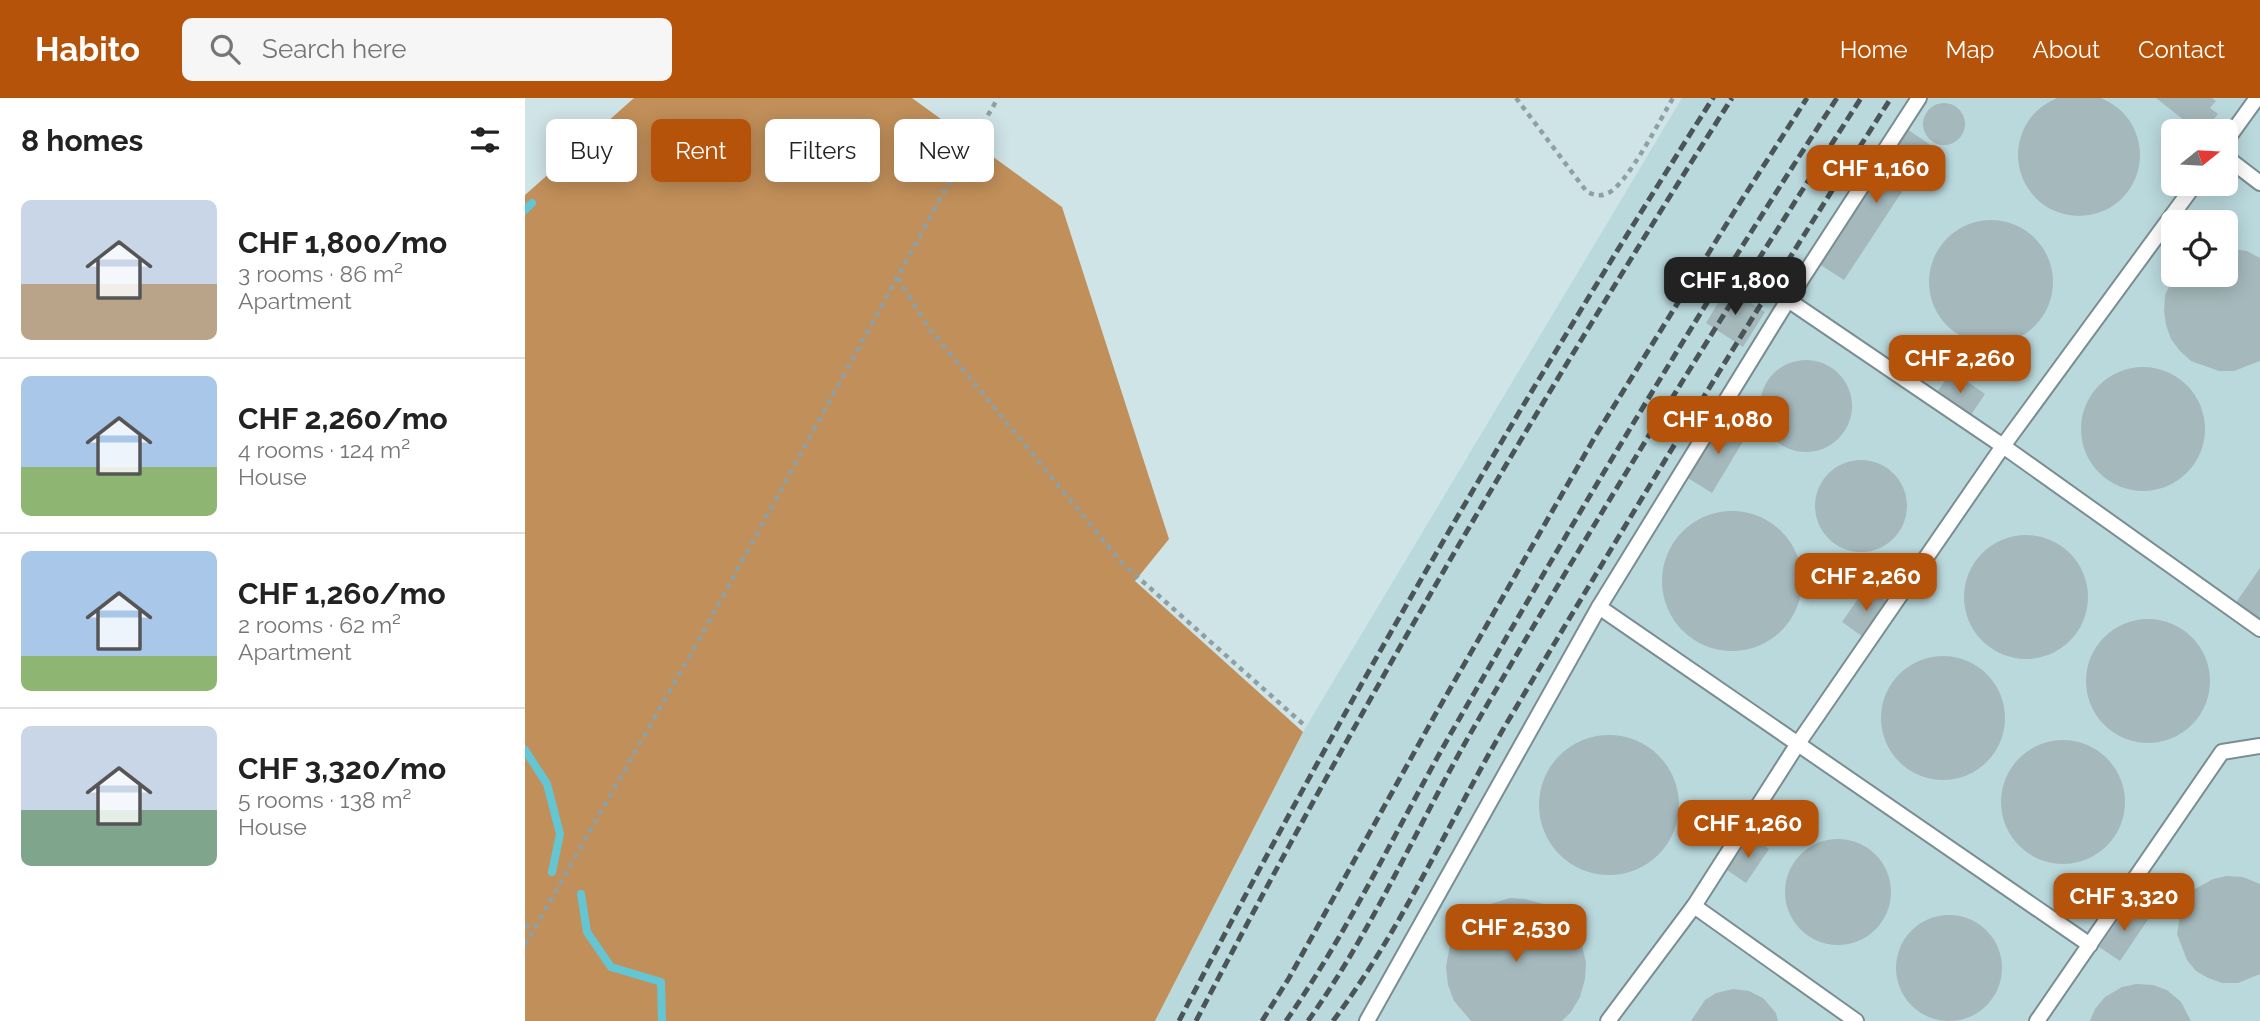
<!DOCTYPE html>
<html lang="en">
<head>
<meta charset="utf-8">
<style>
  :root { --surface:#fff; --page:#f6f6f6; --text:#222; --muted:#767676; --line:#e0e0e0; --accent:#b45309 }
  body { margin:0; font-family:Raleway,sans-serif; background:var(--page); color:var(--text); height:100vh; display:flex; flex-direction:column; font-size:26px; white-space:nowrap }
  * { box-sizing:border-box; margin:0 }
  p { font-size:23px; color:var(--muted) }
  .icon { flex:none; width:38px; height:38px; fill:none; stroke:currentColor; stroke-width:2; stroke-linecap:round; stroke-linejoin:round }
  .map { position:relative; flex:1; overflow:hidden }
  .sheet { display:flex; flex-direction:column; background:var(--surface); width:525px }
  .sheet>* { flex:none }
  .hud { position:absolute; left:21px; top:21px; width:665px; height:63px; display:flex; gap:14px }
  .needle { width:46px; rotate:72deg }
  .controls { position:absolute; left:1636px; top:21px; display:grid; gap:14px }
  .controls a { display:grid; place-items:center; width:77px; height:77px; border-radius:10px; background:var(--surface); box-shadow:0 4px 18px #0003; font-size:35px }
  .price { position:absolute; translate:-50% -60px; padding:0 16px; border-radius:14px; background:var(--accent); color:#fff; font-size:23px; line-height:46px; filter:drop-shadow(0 2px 4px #0008) }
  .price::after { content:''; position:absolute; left:50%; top:42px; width:21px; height:16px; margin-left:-10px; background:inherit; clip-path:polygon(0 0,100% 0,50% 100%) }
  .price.on { background:#222; color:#fff }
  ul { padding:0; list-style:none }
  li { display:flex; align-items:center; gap:21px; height:175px; padding:0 21px }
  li+li { border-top:2px solid var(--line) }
  li span { display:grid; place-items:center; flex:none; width:196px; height:140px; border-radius:10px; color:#555 }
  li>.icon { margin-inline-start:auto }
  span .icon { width:84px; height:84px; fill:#fffc; stroke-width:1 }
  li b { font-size:30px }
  h2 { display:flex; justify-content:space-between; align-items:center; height:84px; padding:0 21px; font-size:30px }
  .pill { padding:0 24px; border-radius:10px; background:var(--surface); box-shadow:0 4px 18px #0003; font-size:24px; line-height:63px }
  .pill.on { background:var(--accent); color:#fff }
  header { display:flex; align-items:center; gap:42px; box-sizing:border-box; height:98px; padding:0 35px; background:var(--accent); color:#fff }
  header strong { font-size:33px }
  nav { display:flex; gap:38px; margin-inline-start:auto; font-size:24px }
  .search { width:490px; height:63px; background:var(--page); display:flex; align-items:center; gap:18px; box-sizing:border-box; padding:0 24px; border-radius:10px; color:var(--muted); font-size:26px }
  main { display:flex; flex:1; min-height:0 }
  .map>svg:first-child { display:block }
  .built { fill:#bad9dd; fill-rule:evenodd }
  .forest { fill:#c18f59 }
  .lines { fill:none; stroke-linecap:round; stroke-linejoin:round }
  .stream { stroke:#64c6d3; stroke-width:8 }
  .building { fill:#a5b9bc }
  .service-casing { stroke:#7a8e91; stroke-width:18 }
  .path { stroke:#909fa2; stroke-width:4.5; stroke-dasharray:5 5; stroke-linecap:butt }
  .service { stroke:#fff; stroke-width:14 }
  .rail { stroke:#4b5557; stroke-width:5; stroke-dasharray:10 5; stroke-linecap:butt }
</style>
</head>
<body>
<header>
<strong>Habito</strong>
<div class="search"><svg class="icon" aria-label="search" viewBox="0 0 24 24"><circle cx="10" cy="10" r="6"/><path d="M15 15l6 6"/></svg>Search here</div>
<nav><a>Home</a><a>Map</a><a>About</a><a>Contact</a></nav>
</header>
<main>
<section class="sheet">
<h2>8 homes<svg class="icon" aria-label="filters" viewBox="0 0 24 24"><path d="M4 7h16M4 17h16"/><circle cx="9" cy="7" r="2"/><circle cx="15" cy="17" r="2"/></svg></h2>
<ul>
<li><span style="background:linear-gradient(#c9d6e8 60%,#b9a48a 0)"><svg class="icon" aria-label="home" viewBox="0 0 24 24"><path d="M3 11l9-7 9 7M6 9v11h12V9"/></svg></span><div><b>CHF 1,800/mo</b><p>3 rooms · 86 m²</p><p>Apartment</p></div></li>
<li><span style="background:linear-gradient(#a9c7e8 65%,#8fb573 0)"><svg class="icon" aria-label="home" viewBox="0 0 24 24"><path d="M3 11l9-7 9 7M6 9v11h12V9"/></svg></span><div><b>CHF 2,260/mo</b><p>4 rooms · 124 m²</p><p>House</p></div></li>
<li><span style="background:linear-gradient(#a9c7e8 75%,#8fb573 0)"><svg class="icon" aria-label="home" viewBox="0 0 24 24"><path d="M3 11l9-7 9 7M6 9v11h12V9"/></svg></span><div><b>CHF 1,260/mo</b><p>2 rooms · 62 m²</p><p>Apartment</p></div></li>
<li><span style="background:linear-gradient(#c9d6e8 60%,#7fa58c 0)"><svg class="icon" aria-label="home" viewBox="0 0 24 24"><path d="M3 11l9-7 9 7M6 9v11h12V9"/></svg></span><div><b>CHF 3,320/mo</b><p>5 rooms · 138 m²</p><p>House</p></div></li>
</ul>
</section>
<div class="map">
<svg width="1735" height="923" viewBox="0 0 1735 923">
  <rect width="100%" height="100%" fill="#cfe4e7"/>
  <path class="built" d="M1157 0H1735V923H630L778 634ZM1648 33H1701V86H1648ZM1648 124H1701V177H1648Z"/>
  <path class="forest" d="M109 0H387L537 109 644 441 610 483 778 634 630 923H0V97Z"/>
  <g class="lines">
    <g class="stream">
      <path d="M0 112 7 105"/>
      <path d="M0 652 22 686 35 736 27 774"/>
      <path d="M56 796 62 834 86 869 136 884 137 923"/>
    </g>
  </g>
  <g class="building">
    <circle cx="1554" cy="57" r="61"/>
    <path d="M1631 0H1687L1691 3 1685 10 1693 16 1679 33 1672 27 1669 30Z"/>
    <circle cx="1419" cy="26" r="21"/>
    <path d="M1382 31 1407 48 1319 182 1294 166Z"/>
    <circle cx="1466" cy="184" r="62"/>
    <path d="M1701 150 1722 153 1735 160V263L1709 273H1694L1666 263 1655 253 1646 241 1641 227 1639 212 1640 197 1650 177H1701Z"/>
    <path d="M1202 190 1240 214 1218 249 1181 225Z"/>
    <circle cx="1281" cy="308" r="46"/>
    <circle cx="1618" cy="331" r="62"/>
    <path d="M1427 273 1460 296 1444 320 1410 297Z"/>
    <path d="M1199 320 1223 335 1187 395 1163 380Z"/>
    <circle cx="1336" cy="408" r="46"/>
    <circle cx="1207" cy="483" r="70"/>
    <circle cx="1501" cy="499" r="62"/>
    <path d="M1735 470V523L1710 506Z"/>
    <path d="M1341 489 1365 506 1341 541 1317 524Z"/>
    <circle cx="1623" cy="583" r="62"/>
    <circle cx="1418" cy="620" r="62"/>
    <circle cx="1084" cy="707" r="70"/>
    <circle cx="1538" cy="704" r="62"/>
    <path d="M1225 738 1244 751 1221 785 1202 772Z"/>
    <circle cx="1313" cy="794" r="53"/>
    <path d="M1702 778 1718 779 1735 786V876L1713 885H1697L1683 880 1671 873 1662 862 1652 836 1656 812 1670 791 1688 781Z"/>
    <path d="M985 800 1000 801 1022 807 1045 826 1055 840 1061 864 1060 881 1055 899 1046 914 1037 923H946L929 903 923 887 921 869 925 847 934 831 947 816 959 808Z"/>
    <path d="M1604 806 1624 820 1595 863 1574 849Z"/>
    <circle cx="1424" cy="870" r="53"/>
    <path d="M1611 886 1628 887 1642 892 1656 904 1666 923H1565L1570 911 1580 899 1597 889Z"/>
    <path d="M1208 891 1224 893 1238 900 1251 915 1253 923H1166L1180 902 1191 895Z"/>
  </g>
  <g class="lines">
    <defs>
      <g id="service">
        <path d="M1701 43 1732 0"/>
        <path d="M1701 59 1735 85"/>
        <path d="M1263 202 1478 348 1735 531"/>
        <path d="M1074 509 1565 847"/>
        <path d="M1169 808 1331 923"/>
        <path d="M842 923 1074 509 1263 202 1394 0"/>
        <path d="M1083 923 1169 808 1272 647 1478 348 1670 86"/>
        <path d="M1512 923 1697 654 1735 648"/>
      </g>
    </defs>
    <use href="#service" class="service-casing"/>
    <g class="path">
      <path d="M991 0 1062 94C1070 97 1075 99 1083 95 1102 87 1136 20 1148 0"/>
      <path d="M373 180 403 229 598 466 778 626"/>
      <path d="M0 826 8 833"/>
      <path d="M0 847 176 538 432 70 473 0"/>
    </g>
    <use href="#service" class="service"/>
    <g class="rail">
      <path d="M654 923C818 608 997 300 1188 0"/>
      <path d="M671 923C835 607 1016 300 1207 0"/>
      <path d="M737 923 764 880 910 617 1071 337 1209 114 1282 0"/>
      <path d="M761 923C827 828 875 723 933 623 1054 413 1179 204 1312 0"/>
      <path d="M783 923C848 832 892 728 948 631 1072 418 1203 208 1336 0"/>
      <path d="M808 923C877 831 922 727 980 628 1106 417 1233 207 1366 0"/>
    </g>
  </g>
</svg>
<div class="controls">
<a><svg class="needle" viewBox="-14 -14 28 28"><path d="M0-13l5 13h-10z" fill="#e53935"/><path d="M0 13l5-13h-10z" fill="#767676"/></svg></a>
<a><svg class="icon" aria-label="locate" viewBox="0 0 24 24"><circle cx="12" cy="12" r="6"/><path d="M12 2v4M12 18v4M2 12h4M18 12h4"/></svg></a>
</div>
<b class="price" style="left:1351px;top:107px">CHF 1,160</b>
<b class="price on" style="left:1210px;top:219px">CHF 1,800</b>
<b class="price" style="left:1435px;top:297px">CHF 2,260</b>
<b class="price" style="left:1193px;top:358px">CHF 1,080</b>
<b class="price" style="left:1341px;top:515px">CHF 2,260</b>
<b class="price" style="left:1223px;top:762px">CHF 1,260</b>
<b class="price" style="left:1599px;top:835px">CHF 3,320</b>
<b class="price" style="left:991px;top:866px">CHF 2,530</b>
<div class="hud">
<a class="pill">Buy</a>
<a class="pill on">Rent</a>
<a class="pill">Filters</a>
<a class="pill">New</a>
</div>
</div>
</main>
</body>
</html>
